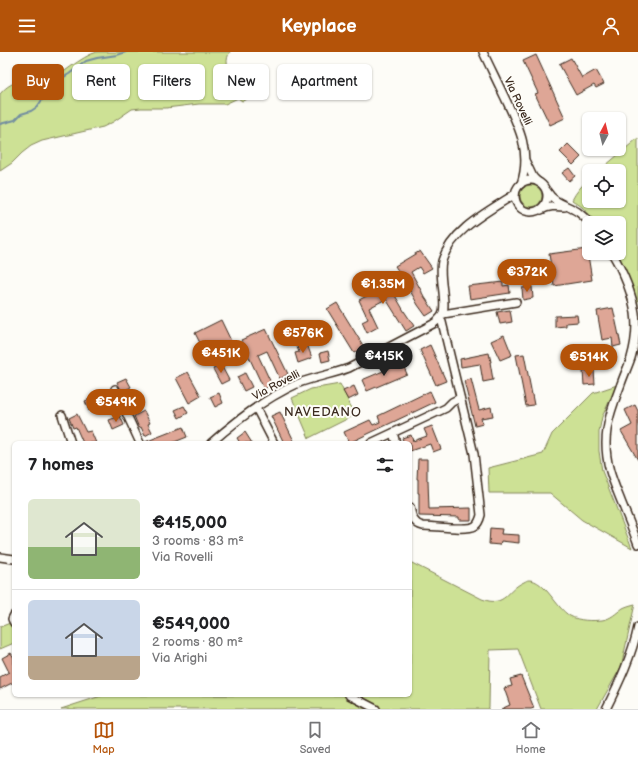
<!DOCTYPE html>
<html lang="en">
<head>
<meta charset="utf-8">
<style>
  :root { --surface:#fff; --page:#f6f6f6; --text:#202124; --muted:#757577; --line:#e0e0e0; --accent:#b45309 }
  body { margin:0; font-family:"Balsamiq Sans",sans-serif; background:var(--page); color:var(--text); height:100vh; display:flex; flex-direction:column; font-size:15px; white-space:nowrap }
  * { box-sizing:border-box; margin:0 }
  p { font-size:13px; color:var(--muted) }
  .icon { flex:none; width:22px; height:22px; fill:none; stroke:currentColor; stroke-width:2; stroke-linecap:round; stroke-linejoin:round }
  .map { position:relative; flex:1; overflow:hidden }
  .details { position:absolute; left:12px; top:389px; width:400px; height:256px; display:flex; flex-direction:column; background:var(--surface); border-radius:6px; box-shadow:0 1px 3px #0004 }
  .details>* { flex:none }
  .banner { position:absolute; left:12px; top:12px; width:400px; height:36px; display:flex; gap:8px }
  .needle { width:26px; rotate:7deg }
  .tools { position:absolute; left:582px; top:60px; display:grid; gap:8px }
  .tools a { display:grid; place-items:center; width:44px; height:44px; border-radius:6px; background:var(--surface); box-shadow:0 1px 3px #0004; font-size:20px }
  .price { position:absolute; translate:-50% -34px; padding:0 9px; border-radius:14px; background:var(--accent); color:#fff; font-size:13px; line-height:26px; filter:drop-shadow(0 1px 2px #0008) }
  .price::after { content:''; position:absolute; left:50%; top:24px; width:12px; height:9px; margin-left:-6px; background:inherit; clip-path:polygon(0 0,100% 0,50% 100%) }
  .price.current { background:#222; color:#fff }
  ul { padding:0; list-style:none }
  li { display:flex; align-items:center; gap:12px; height:100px; padding:0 16px }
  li+li { border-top:1px solid var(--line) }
  li span { display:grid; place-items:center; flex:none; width:112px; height:80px; border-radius:6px; color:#555 }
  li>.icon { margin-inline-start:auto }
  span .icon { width:48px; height:48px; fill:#fffc; stroke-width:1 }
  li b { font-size:17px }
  h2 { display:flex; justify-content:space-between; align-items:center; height:48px; padding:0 16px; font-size:17px }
  .tag { padding:0 14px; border-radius:6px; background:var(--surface); box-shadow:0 1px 3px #0004; font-size:14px; line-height:36px }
  .tag.current { background:var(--accent); color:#fff }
  header { display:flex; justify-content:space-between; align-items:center; height:52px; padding:0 16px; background:var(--accent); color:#fff; font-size:18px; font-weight:600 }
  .tabs { display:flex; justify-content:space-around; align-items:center; height:56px; border-top:1px solid var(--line); background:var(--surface); font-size:11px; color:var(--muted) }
  .tabs a { display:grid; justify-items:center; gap:2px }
  .tabs .current { color:var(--accent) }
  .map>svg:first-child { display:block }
  .green { fill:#cde195; stroke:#84865a }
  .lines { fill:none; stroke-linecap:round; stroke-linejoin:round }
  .stream { stroke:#738ea0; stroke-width:2 }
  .building { fill:#dea696; stroke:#3b2a1e }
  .minor-casing { stroke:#3b2a1e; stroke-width:10 }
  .minor { stroke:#fdfcf7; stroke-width:7 }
  .labels { text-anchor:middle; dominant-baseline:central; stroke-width:4; stroke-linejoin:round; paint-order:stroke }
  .street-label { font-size:11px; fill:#3b2a1e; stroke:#fdfcf7 }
  .quarter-label { font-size:13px; letter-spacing:1px; fill:#3b2a1e; stroke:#fdfcf7 }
</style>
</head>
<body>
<header><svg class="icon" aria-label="menu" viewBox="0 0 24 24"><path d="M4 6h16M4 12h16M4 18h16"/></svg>Keyplace<svg class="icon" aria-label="person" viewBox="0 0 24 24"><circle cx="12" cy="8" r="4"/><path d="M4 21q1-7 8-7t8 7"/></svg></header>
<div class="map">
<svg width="638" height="657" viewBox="0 0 638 657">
  <rect width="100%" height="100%" fill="#fdfcf7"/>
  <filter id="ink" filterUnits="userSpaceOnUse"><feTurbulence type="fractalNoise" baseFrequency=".025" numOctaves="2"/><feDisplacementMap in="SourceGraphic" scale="8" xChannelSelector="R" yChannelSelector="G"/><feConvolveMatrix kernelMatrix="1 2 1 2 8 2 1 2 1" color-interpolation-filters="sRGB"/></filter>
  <g filter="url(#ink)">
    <g class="green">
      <path d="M97 0H230C220 15 238 30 246 42L247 47 242 49 238 46 225 52H199L166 56H141L132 57 113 70 103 75 42 89 31 94 22 101 12 111 0 119V42C14 25 27 29 45 34 59 24 82 4 97 0Z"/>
      <path d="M638 86V255L633 235 617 201H619V171H596L582 155 572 148C576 140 582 133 589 127V149H619V119H599Z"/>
      <circle cx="531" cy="144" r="11"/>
      <path d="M340 332 355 363 309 386 292 346 311 337Z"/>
      <path d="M617 333 602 365 599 380V399L602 419 632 496 582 468 550 441H489L488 416 543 402 552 382 593 341Z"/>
      <path d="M410 510 482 547C506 556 506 538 524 530 526 529 527 528 529 528 545 528 556 556 570 564 579 569 592 569 602 568 611 567 616 561 623 556 627 554 631 553 635 552L621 615 597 657H541L518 597 490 598 489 655 488 657H61L104 643H410Z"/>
      <path d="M10 571 14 579V591L0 597V575Z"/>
    </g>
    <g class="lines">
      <path class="stream" d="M0 72 15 68 21 62 31 59 37 55 54 31 69 22 86 9 97 6 117 3 126 0"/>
    </g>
    <g class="building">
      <path d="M536 3 565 66 550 73 535 42 538 41 523 9Z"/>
      <path d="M571 6 582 26 596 18 604 32 596 36 594 33 576 43 559 12Z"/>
      <path d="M568 92 581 105 573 113 560 100Z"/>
      <path d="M569 116 575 124 569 129 562 121Z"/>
      <path d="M587 197 592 228 554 234 549 202Z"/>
      <path d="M420 199 432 216 423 221 419 215 411 220 422 240V241L434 259 426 264 418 253 403 226 395 214Z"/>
      <path d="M383 221 390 233H389L404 259 414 274 406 279 386 247 369 256 378 275 367 281 362 270 368 267 359 248 380 237 374 226Z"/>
      <path d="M503 230V234L509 233 510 241 470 247 468 234Z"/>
      <path d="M532 235 533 246 523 248 522 236Z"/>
      <path d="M337 251 364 295 354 301 327 257Z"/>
      <path d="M613 256 621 293 613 295 612 286 602 288 597 259Z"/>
      <path d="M510 258 512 270 500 272 497 260Z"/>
      <path d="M577 263 578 270 566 271V274L555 275V264Z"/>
      <path d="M221 268 234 295 225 299 223 295 206 303 195 281Z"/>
      <path d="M266 277 288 322 280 327 267 299 258 303 272 333 264 337 241 288Z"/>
      <path d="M504 283 512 303 500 308 491 289Z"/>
      <path d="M307 292 312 306 298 311 295 301 299 300 297 295Z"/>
      <path d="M430 293 446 329 436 333 420 298Z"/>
      <path d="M328 299 330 308 322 310 320 301Z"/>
      <path d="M489 301 491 310H490L493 328 483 330 480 312 461 315 460 307Z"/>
      <path d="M524 302 534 353 526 354 516 303Z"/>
      <path d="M402 311 407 322 367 339 362 328Z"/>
      <path d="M221 313 229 328 221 332 213 317Z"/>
      <path d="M594 318 595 332 584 333 583 319Z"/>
      <path d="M188 320 201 344 189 351 176 326Z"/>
      <path d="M245 321 252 335 244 339 237 325Z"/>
      <path d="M126 326 131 335 122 340 117 330Z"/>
      <path d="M471 327 479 358 491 355 493 364 481 366 483 372 475 374 464 329Z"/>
      <path d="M354 334 358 343 348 348 343 339Z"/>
      <path d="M430 339 435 350 349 391 344 380 370 368 373 373 380 370 378 364Z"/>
      <path d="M219 341 223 351 215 355 210 345Z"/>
      <path d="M102 342 106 352 89 359 85 349Z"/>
      <path d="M635 353 638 359V408L621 379 632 373 625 358Z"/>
      <path d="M184 354 188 361 179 366 175 358Z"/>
      <path d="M144 359 150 371 148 372 152 380 145 384 141 375 139 376 134 364Z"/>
      <path d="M280 360 295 391H284L271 364Z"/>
      <path d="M77 362 86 380 91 379 96 391H83L76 375 73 376 69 366Z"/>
      <path d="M120 364 124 373 113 378 109 368Z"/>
      <path d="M432 374 441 397 433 400 430 392 410 399V391H404L402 386 411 383 413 389 427 384 424 377Z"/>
      <path d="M183 375 187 385 172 391H145V390Z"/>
      <path d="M245 380 252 391H240L237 386Z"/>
      <path d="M418 407H427V429H428L429 457 471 456V468H459V465L419 464V441H418V427H417Z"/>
      <path d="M490 476 502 477 501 482 519 483V491L501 489 500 493 489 492Z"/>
      <path d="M11 601 14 606V630L0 637V625L9 620 2 606Z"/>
      <path d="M521 624 534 656 531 657H501L510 653 504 636 512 634 510 627Z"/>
    </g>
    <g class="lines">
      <defs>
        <g id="minor">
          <path d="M483 0C490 15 497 29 504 44 518 73 532 99 521 132"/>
          <path d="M526 110 533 125 538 130"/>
          <circle cx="531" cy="144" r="16"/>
          <path d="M547 139C555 152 566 152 578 160 582 163 586 167 590 171"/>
          <path d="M541 158C549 154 555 154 564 155"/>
          <path d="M612 201C622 218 632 241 635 261 637 275 635 292 631 306 628 315 624 323 621 332 614 351 606 370 606 391 606 414 613 429 621 449 627 464 633 478 638 492"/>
          <path d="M443 262 516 250"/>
          <path d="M115 337 140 391"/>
          <path d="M256 356 274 391"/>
          <path d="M62 363 71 391"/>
          <path d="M393 381 396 391"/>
          <path d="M211 391C237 368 267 345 299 331 315 325 333 322 349 316L433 272C436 270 440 267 442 263 448 252 438 225 442 209 452 177 489 159 515 142"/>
          <path d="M371 391 446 356 452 350 460 346"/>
          <path d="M410 455C412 464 413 472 423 474 434 474 467 479 475 474 479 471 480 467 481 463L474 402 442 270 439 267"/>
          <path d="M0 505 14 507"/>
          <path d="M14 563 12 567 14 571"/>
          <path d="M349 643 376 657"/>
          <path d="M606 657C619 631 632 604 638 575"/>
        </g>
      </defs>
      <use href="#minor" class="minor-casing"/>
      <use href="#minor" class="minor"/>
    </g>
  </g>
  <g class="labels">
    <g class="street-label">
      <text transform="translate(518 49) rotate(65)">Via Rovelli</text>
      <text transform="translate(276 333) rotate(-28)">Via Rovelli</text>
    </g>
    <g class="quarter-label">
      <text x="323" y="360">NAVEDANO</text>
    </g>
  </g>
</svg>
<div class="tools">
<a><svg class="needle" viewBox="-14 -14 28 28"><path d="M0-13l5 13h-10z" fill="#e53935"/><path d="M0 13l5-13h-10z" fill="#757577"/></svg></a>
<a><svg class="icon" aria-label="locate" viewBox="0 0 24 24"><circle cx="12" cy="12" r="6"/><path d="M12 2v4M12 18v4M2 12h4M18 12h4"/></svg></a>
<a><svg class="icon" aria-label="layers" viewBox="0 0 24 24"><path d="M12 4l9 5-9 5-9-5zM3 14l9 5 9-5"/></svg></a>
</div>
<b class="price" style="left:527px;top:241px">€372K</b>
<b class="price" style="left:383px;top:253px">€1.35M</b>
<b class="price" style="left:303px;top:302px">€576K</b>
<b class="price" style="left:221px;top:322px">€451K</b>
<b class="price current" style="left:384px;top:325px">€415K</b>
<b class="price" style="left:589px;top:326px">€514K</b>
<b class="price" style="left:116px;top:371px">€549K</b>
<div class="banner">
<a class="tag current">Buy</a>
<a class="tag">Rent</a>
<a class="tag">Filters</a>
<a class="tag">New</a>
<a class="tag">Apartment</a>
</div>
<section class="details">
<h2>7 homes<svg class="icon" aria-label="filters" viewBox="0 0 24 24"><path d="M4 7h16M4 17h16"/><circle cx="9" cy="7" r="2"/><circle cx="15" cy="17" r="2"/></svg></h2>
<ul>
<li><span style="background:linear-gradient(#dfe7d0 60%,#8fb573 0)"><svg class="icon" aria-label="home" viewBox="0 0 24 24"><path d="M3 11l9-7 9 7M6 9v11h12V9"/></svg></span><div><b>€415,000</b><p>3 rooms · 83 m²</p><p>Via Rovelli</p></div></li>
<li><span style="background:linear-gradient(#c9d6e8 70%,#b9a48a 0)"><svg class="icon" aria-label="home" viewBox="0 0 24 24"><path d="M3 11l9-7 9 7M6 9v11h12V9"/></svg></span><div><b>€549,000</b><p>2 rooms · 80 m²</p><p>Via Arighi</p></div></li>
</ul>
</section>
</div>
<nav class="tabs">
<a class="current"><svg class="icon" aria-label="map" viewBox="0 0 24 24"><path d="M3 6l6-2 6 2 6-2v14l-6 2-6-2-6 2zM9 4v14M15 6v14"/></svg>Map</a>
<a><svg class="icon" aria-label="saved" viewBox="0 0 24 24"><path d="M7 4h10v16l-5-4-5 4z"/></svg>Saved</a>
<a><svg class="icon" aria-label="home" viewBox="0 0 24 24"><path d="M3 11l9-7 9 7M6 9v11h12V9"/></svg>Home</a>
</nav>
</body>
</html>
